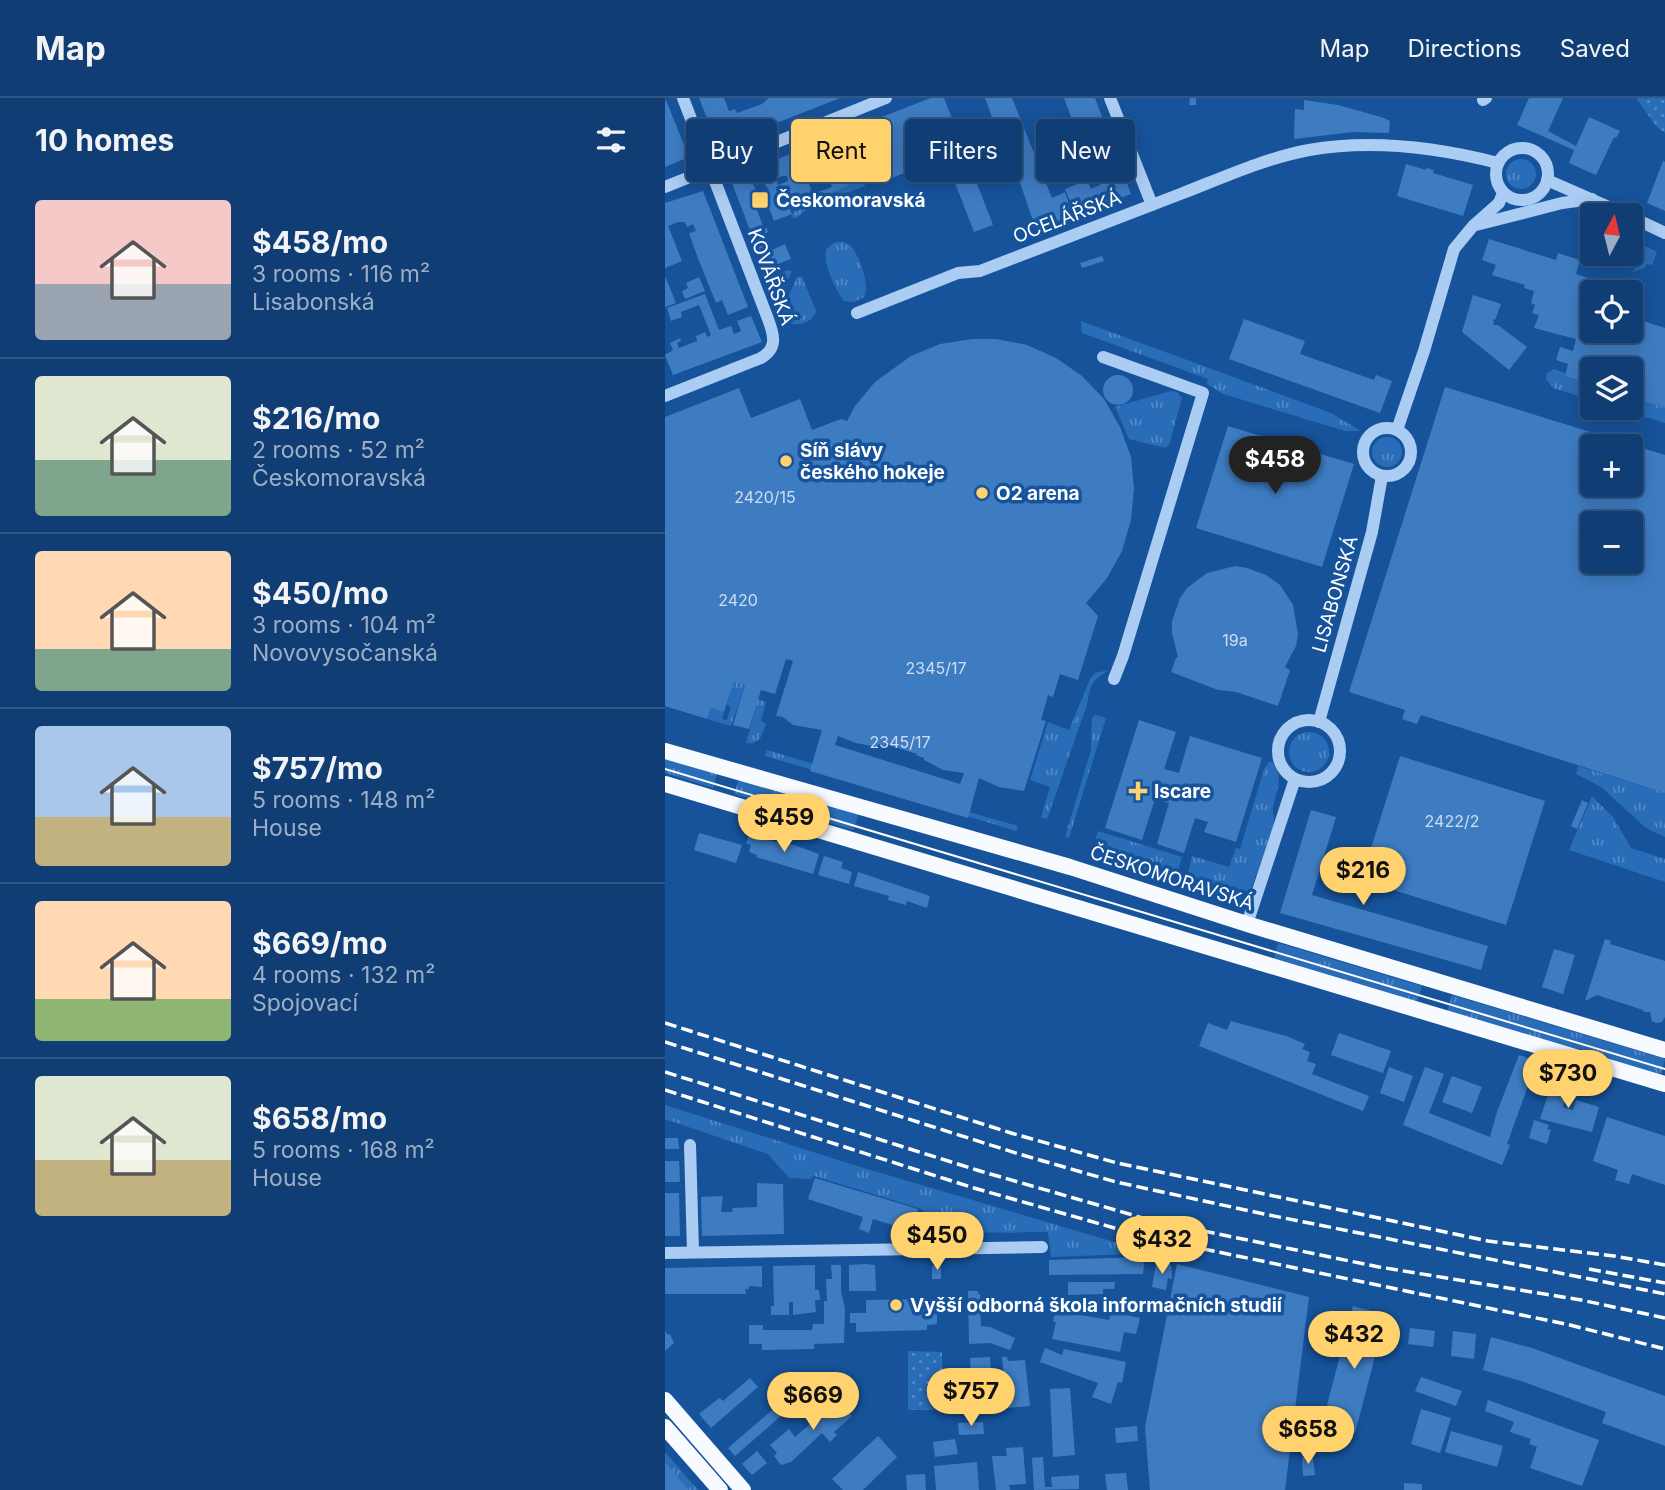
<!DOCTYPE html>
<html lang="en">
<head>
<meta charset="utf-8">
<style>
  :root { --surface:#103e74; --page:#194579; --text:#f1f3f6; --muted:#9caec5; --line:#305786; --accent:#ffd26d }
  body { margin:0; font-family:Inter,sans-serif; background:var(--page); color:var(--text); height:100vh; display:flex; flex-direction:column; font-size:26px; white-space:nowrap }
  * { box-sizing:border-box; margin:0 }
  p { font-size:23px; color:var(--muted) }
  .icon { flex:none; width:38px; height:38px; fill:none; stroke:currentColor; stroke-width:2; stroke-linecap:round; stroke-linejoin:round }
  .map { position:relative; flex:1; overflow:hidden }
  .panel { display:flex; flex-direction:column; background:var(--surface); width:665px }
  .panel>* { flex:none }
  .top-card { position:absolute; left:21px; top:21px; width:665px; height:63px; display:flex; gap:14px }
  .needle { width:46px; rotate:7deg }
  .buttons { position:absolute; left:915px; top:105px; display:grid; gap:14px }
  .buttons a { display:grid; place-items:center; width:63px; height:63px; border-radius:7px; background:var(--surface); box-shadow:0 4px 18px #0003,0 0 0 2px var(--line); font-size:35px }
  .price { position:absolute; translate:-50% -60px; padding:0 16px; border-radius:24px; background:var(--accent); color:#111; font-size:23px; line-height:46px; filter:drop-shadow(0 2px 4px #0008) }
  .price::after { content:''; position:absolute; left:50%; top:42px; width:21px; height:16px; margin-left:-10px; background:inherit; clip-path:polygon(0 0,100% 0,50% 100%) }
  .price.active { background:#222; color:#fff }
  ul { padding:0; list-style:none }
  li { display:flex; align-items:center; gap:21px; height:175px; padding:0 35px }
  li+li { border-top:2px solid var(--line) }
  li span { display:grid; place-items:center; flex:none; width:196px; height:140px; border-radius:7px; color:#555 }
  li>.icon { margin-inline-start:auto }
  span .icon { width:84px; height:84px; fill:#fffc; stroke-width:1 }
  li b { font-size:30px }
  h2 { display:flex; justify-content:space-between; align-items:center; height:84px; padding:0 35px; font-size:30px }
  .pill { padding:0 24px; border-radius:7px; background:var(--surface); box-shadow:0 4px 18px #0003,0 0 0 2px var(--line); font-size:24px; line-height:63px }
  .pill.active { background:var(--accent); color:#111 }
  header { display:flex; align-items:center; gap:42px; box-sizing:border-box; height:98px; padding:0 35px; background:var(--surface); border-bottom:2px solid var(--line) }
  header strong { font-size:33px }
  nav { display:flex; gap:38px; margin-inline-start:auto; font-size:24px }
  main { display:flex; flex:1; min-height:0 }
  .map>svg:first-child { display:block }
  .grass { fill:url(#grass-tufts) }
  .park { fill:url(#park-dots) }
  .building { fill:#3e7cc2; fill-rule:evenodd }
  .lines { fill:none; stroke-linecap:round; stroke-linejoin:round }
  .minor { stroke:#abcdf3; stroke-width:12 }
  .major { stroke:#f7faff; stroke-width:16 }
  .tram { stroke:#fff; stroke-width:2 }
  .rail { stroke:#fff; stroke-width:3.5; stroke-dasharray:12 5; stroke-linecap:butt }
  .poi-dot { fill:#ffd26d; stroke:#16539b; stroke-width:2.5 }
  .labels { text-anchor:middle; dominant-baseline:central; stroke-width:7; stroke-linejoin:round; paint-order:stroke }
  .number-label { font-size:16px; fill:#cfdef0 }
  .poi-label { font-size:19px; font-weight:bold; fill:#fff; stroke:#16539b; text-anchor:start }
  .street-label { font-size:19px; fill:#fff; stroke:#16539b }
</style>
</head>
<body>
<header>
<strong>Map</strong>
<nav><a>Map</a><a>Directions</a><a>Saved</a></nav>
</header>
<main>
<section class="panel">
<h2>10 homes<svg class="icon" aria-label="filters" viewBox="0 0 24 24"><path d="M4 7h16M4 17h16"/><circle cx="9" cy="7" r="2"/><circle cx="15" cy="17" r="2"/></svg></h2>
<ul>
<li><span style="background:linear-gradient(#f6c9c9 60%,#9aa5b1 0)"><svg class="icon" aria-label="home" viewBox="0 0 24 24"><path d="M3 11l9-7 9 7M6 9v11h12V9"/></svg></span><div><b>$458/mo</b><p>3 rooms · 116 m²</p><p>Lisabonská</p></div></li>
<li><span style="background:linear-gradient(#dfe7d0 60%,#7fa58c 0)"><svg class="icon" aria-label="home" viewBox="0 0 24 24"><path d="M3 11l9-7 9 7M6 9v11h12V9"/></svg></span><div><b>$216/mo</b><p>2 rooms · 52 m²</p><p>Českomoravská</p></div></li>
<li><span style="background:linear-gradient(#ffd9b3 70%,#7fa58c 0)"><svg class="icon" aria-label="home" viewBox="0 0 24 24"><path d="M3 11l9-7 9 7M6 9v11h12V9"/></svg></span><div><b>$450/mo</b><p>3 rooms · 104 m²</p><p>Novovysočanská</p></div></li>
<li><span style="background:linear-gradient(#a9c7e8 65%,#c2b280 0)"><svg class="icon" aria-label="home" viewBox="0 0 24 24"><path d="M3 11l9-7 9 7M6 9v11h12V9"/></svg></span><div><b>$757/mo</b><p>5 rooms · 148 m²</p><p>House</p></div></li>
<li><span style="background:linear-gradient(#ffd9b3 70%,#8fb573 0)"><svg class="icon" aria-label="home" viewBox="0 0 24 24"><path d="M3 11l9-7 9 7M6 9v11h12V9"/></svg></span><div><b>$669/mo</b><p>4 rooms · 132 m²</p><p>Spojovací</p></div></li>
<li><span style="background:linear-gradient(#dfe7d0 60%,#c2b280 0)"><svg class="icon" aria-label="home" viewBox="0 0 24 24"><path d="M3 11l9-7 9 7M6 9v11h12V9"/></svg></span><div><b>$658/mo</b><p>5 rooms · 168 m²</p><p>House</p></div></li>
</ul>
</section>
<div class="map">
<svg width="1000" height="1392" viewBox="0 0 1000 1392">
  <defs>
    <pattern id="grass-tufts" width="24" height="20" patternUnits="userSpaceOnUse" patternTransform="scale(1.75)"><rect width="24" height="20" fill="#296db9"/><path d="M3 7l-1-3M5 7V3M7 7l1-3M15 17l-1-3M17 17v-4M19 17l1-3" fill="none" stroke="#548ac7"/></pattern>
    <pattern id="park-dots" width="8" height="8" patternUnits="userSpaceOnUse" patternTransform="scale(1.75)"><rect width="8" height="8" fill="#296db9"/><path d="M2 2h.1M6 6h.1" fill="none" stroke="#548ac7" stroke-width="1.8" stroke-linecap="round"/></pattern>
  </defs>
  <rect width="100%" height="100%" fill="#16539b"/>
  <g class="grass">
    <path d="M181 34 187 36 205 79 198 81 200 88 143 110 130 121 126 118 135 107 183 88 168 52 152 57 148 47Z"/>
    <circle cx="856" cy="76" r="15"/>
    <path d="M170 144C175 144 177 143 182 145 193 151 206 188 199 199L189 204 179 203C170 191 158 166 161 151Z"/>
    <path d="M980 148 992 154 987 167 982 166 979 170 968 174Z"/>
    <path d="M123 172 127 173 115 198 111 199 104 179Z"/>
    <path d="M132 179H137L151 213C148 225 133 228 123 225L117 213Z"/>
    <path d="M416 223 666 315 696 333H680L558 296 542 286 543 281 417 235Z"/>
    <path d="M889 271 900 275V278L927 287V302L888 290 881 281 882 275Z"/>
    <path d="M506 293 512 294 517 300 504 347 500 350 464 341 450 309Z"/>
    <path d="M966 299 1000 310V325L952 310H966Z"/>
    <circle cx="722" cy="354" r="15"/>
    <path d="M444 572C427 583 425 586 422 607L382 721 376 719 385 689 365 682 383 624 404 632 425 581 430 575Z"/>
    <path d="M69 584 80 587 66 628 42 621 46 610 59 614 57 621 62 622 66 609 62 607Z"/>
    <path d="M93 601 101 604 96 623 101 626C97 637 95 647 81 645Z"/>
    <path d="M431 617 441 620 404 740 400 739 426 652 427 620Z"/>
    <circle cx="644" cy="654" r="20"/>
    <path d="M102 652 165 671 164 677 100 658Z"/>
    <path d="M0 661 52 675 48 690 0 675Z"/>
    <path d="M604 664H607C621 684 609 694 608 712 608 716 609 719 609 723 606 742 592 773 586 791L580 799 522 779 527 758 564 769 571 750 575 751 599 671Z"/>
    <path d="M913 668 1000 695V739L981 730 936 689 911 676Z"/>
    <path d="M74 681 194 716 188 732 69 696Z"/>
    <path d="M927 698 948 719 966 750 1000 761V784L904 752Z"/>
    <path d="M290 710 353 728 351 733 289 714Z"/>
    <path d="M433 733 517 759 513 773 499 778 444 761 445 757C432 751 428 747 433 733Z"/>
    <path d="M613 845 757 888 752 904 609 861Z"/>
    <path d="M787 897 1000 961 996 977 782 913Z"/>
    <path d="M0 1007 192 1068 463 1148 464 1156 386 1159 383 1134 260 1135 262 1115 254 1110 149 1078 145 1081 124 1080 103 1056 0 1021Z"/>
    <path d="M0 1354 33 1392H24L0 1364Z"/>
  </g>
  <g class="park">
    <path d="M971 0H1000V35L991 28Z"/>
    <path d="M243 1253 277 1254V1312H243Z"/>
  </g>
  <g class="building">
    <path d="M0 0 24 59 0 69Z"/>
    <path d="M34 0H59L64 13 70 11 72 15 97 6 104 0H175L53 48Z"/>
    <path d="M266 0H279L328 127 309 134 280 59 224 81 201 25Z"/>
    <path d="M320 0H347L387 100 400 94 408 117 371 131 354 82 352 83 333 34 335 33 331 21 328 22Z"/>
    <path d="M399 0H430L466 96 411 117 400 91 422 82 426 91 435 87 427 67 424 68Z"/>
    <path d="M525 0H531V7H524Z"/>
    <path d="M864 0H898L883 33 911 48 924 19 955 33 951 40 949 39 931 77 904 65 909 52 852 27Z"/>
    <path d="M639 2 673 7 716 19 725 23 724 35 688 34 629 41 630 11 639 12Z"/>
    <path d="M138 51 143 62 136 65 148 96 167 89 154 57 168 51 183 88 135 107 134 105 124 109 127 116 109 123 100 99 104 92 98 84 92 87 87 83 92 96 87 98 99 131 102 130 103 134 101 135 107 152 120 146 126 161 100 171 65 80ZM117 78H122L123 83 113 87 111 81Z"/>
    <path d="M998 63 1000 64V113L982 105Z"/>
    <path d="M741 66 761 72V70L769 72 768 75 808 87 798 118 732 98Z"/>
    <path d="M38 93 83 209 63 217 57 202 51 205 34 163 24 135 31 133 28 126 22 129 20 124H13L3 128 17 163 0 170V105Z"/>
    <path d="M824 141 891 162 893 155 915 162 911 176 965 194H928V233H966V219L1000 230V310L966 299V271H928V287L900 278 903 266 891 262 895 249 908 253 911 241 869 230 874 217 867 215 870 207 866 205 869 193 859 190 860 187 827 177 831 167 817 162Z"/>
    <path d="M437 158 439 163 417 170 415 165Z"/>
    <path d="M0 178 11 205 0 209Z"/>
    <path d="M34 179 40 193 20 201 17 193 23 190 21 185Z"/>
    <path d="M966 194 973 196 967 218H966Z"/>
    <path d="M40 196 54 232 66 228 69 236 76 233 72 223 86 218 97 244 8 277 0 257 8 252 5 245 15 240 16 243 12 245 14 250 32 243 31 238 40 234 42 239 46 237 34 207 16 214 17 219 6 223 2 210Z"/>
    <path d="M808 197 836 206 830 222 828 221 829 227H833L862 249 844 272 797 234Z"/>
    <path d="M579 221 640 243 635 256 709 282 711 277 727 283 715 315 564 261Z"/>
    <path d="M307 241H331L362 247 391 260 417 278 439 301 455 329 466 359 469 391 466 422 457 453 442 480 421 505 433 518 413 582 395 576 388 599 383 597 376 622 381 623 359 693 334 689 314 680 303 720 145 673 157 632 128 627 118 619 111 618 128 563 121 561 110 596 96 592 84 631 68 627 80 587 69 584 59 614 46 610 42 621 0 608V319L74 290 86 320 135 301 147 332 176 321 182 323 190 308 210 284 246 258 275 246ZM173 638 191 645 212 649 213 646 220 648 221 646 252 656 251 657 259 660V662L278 672 299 675 295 686 170 647Z"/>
    <circle cx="453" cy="292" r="15"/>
    <path d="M780 289 1000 357V695L756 617 752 626 737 621 740 612 684 594ZM928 348H966V387H928ZM928 425H966V464H928Z"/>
    <path d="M563 328 689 366 657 469 531 430Z"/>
    <path d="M570 468 582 470 601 477 615 487 628 507 633 536 631 548 620 569 625 572 613 608 571 594 553 592 506 574 511 560 513 559 507 535V523L515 500 522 490 542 475Z"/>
    <path d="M474 622 511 634 499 671 503 672 514 675 525 638 597 660 571 744 539 734 543 724 530 720 519 755 492 746 504 705 490 701 477 742 440 730Z"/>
    <path d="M735 658 880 703 841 827 696 782Z"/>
    <path d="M917 702 923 705 912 731 906 728Z"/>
    <path d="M646 712 671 719 647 797 823 848 816 872 615 815Z"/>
    <path d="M34 735 77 747 71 765 29 752Z"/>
    <path d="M84 737 118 746V743L154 756 148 776 91 759 92 757 84 754 86 747 81 745Z"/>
    <path d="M159 758 178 764 176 770 187 774 184 786 153 777Z"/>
    <path d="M193 774 265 798 262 810 242 803 241 807 223 802 224 798 189 788Z"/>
    <path d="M940 841 946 843 945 846 1000 863V919L997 924 992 925 987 923 985 914H979L978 912 932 897 920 903Z"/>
    <path d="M889 851 910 857 898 896 877 889Z"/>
    <path d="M566 923 621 938 640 946 637 951 645 954 642 963 651 966 647 976 704 998 698 1013 534 948 543 925 562 932Z"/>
    <path d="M674 935 726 953 718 975 666 957Z"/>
    <path d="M854 957 872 963 842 1046 845 1047 837 1067 738 1027 760 969 779 976 764 1015 825 1039 832 1014Z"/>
    <path d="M724 969 748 978 739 1004 715 995Z"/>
    <path d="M787 978 817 989 807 1015 777 1004Z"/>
    <path d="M887 984 904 989 898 1009 908 1012 911 1002 934 1009 927 1034 875 1021Z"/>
    <path d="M942 1019 1000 1038V1087L967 1076 964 1086 950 1082 953 1072 928 1063Z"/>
    <path d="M869 1022 884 1027 882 1031 886 1032 882 1046 864 1040Z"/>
    <path d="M0 1040H13L14 1051H0Z"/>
    <path d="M0 1063H14L15 1084H0Z"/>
    <path d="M150 1080 253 1111 247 1133 208 1121 204 1135 194 1131 198 1119 143 1101Z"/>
    <path d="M92 1085 118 1086 119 1136 37 1138 36 1099 58 1098 56 1114H68L67 1110 92 1109Z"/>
    <path d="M0 1095H14L15 1138H0Z"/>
    <path d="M480 1159 478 1176 384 1177V1162Z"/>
    <path d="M201 1166 210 1167 211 1193H184V1167Z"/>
    <path d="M491 1166H506L507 1181 503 1180 501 1192 487 1189Z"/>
    <path d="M512 1166 644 1199 620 1392H485L480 1329Z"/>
    <path d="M150 1167V1192H154L155 1202H150L151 1214 128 1217V1204H124V1217H106V1208H109L108 1168Z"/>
    <path d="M166 1167H176V1194L180 1210 179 1245 149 1246V1251L97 1252V1246H84V1227H98V1232H147L148 1226H159V1203H162L161 1181H167Z"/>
    <path d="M97 1168V1189L84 1188V1191H80L81 1196H0V1170Z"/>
    <rect x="267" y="1168" width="9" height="13"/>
    <path d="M403 1184H450L449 1191H438V1196L403 1197Z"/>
    <path d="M303 1193H313V1196H315L316 1228 325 1229 350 1240 345 1252 325 1245 304 1246Z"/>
    <path d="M261 1201V1213H272V1226L262 1227V1232L191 1234V1225H185V1215H201V1202Z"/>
    <path d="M688 1208 721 1217 690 1335 675 1331 674 1335 656 1330Z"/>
    <path d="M390 1212 444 1222 446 1214 475 1220 471 1236 459 1234 455 1254 387 1241 391 1224 388 1223Z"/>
    <path d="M745 1230 770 1233 768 1249 743 1246Z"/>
    <path d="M0 1233 3 1237 5 1236 9 1245 0 1253Z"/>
    <path d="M788 1233 811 1236 809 1261 786 1258Z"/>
    <path d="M826 1239 867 1250 1000 1298V1348L937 1325 941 1314 856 1283 818 1272Z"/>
    <path d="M380 1250 397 1257 399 1251 461 1264 457 1285 453 1284 446 1306 427 1299 433 1285 375 1264Z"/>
    <path d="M325 1259 328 1304 308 1306 305 1260Z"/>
    <path d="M337 1259H342L343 1263 360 1262 365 1308 342 1310Z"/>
    <path d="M151 1274 157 1282 70 1358 63 1350Z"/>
    <path d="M756 1279 797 1293 791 1308 750 1293Z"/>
    <path d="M85 1280 93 1289 46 1330 34 1316 53 1301 55 1300 58 1303Z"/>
    <path d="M405 1290 410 1357 388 1359 385 1291Z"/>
    <path d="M179 1297 188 1308 183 1313 187 1318 169 1334 172 1337 165 1344 157 1335 126 1364 116 1367 109 1358 112 1355 105 1347 124 1331 130 1339Z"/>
    <path d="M823 1302 934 1342 917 1388 865 1370 872 1349 864 1346 866 1341 845 1334 849 1324 820 1313Z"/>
    <path d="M756 1311 786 1320 775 1355 746 1346Z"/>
    <path d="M318 1324 319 1336 294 1337 293 1325Z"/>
    <path d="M472 1328 473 1343 451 1345 450 1330Z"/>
    <path d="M786 1333 838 1348 832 1369 780 1354Z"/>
    <path d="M213 1338 232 1359 198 1392H178L167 1381Z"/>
    <path d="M290 1341 293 1356 270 1359 268 1344Z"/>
    <path d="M358 1349 361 1386 344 1387 345 1392H331L327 1358H342L341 1350Z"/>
    <path d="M92 1353 102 1365 87 1377 77 1366Z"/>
    <path d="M378 1359 380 1389H387L386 1379 414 1377V1391L369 1392 367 1360Z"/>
    <path d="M640 1359H648L650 1377 638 1378 637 1360Z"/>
    <path d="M0 1364 24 1392H0Z"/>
    <path d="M312 1364 314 1392H271L269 1368Z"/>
    <path d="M461 1375 463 1392H442L440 1376Z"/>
    <path d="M260 1376 261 1392H242L241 1377Z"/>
    <path d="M739 1385 757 1386V1392H739Z"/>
  </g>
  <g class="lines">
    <g class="minor">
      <path d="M445 0 487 107"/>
      <path d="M818 2 821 0"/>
      <circle cx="857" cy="76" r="26"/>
      <path d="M882 82 962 117"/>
      <path d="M0 89 221 0"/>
      <path d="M966 119 1000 135"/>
      <path d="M811 127 897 105 927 101"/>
      <path d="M192 215 293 175 315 173C383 147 451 121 518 95 559 79 601 60 644 52 707 41 771 49 833 65"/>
      <path d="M438 259 538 295 458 558 449 581"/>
      <path d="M0 298 96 260C113 250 109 237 103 221L18 0"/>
      <circle cx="722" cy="354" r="24"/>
      <path d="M732 332 759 253 789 151 808 128 834 105 838 95"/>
      <circle cx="644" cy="653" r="31"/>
      <path d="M654 624 707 434 717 378"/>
      <path d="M582 826 630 681"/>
      <path d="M25 1047 28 1154"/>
      <path d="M0 1155 377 1149"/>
    </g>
    <g class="major">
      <path d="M0 653 405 769 582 826 1000 952"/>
      <path d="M0 686 1000 986"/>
      <path d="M0 1302 78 1392"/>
      <path d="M0 1329 55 1392"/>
    </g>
    <path class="tram" d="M0 671 1000 971"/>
    <g class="rail">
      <path d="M0 925 346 1035 452 1065 823 1143 949 1158 1000 1167"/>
      <path d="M0 944 354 1056 451 1084 599 1116 1000 1196"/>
      <path d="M0 974 315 1073 485 1122 714 1169 916 1202 1000 1220"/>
      <path d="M0 992 309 1090 481 1139 905 1227 1000 1251"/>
      <path d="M924 1171 1000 1185"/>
    </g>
  </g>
  <g class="poi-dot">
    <rect x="86" y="93" width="18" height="18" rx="3.5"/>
    <circle cx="121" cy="363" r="7"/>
    <circle cx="317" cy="395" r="7"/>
    <path d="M469.5 682.5h7v7h7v7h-7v7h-7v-7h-7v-7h7z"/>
    <circle cx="231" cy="1207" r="7"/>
  </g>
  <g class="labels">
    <g class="number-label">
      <text x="100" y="399">2420/15</text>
      <text x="73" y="502">2420</text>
      <text x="570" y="542">19a</text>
      <text x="271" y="570">2345/17</text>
      <text x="235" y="644">2345/17</text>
      <text x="787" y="723">2422/2</text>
    </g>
    <g class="poi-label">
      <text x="111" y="102">Českomoravská</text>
      <text x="135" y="352">Síň slávy<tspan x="135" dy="22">českého hokeje</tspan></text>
      <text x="331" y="395">O2 arena</text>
      <text x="489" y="693">Iscare</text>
      <text x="245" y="1207">Vyšší odborná škola informačních studií</text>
    </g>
    <g class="street-label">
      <text transform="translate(402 119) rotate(-21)">OCELÁŘSKÁ</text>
      <text transform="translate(106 179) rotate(70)">KOVÁŘSKÁ</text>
      <text transform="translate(670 496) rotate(-74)">LISABONSKÁ</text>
      <text transform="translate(507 780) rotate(18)">ČESKOMORAVSKÁ</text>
    </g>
  </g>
</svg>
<div class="buttons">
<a><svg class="needle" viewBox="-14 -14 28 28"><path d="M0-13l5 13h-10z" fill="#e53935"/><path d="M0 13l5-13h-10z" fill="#9caec5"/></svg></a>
<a><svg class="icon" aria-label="locate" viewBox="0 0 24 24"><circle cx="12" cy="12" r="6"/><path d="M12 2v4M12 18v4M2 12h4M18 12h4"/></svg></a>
<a><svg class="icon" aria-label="layers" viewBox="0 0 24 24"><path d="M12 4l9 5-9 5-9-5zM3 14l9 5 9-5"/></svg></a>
<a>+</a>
<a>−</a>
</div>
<b class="price active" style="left:610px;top:398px">$458</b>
<b class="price" style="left:119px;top:756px">$459</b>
<b class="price" style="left:698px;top:809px">$216</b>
<b class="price" style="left:903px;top:1012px">$730</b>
<b class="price" style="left:272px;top:1174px">$450</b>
<b class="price" style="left:497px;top:1178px">$432</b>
<b class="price" style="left:689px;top:1273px">$432</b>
<b class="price" style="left:306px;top:1330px">$757</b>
<b class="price" style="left:148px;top:1334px">$669</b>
<b class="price" style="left:643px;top:1368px">$658</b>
<div class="top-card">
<a class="pill">Buy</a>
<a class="pill active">Rent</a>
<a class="pill">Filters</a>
<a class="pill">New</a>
</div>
</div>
</main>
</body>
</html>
